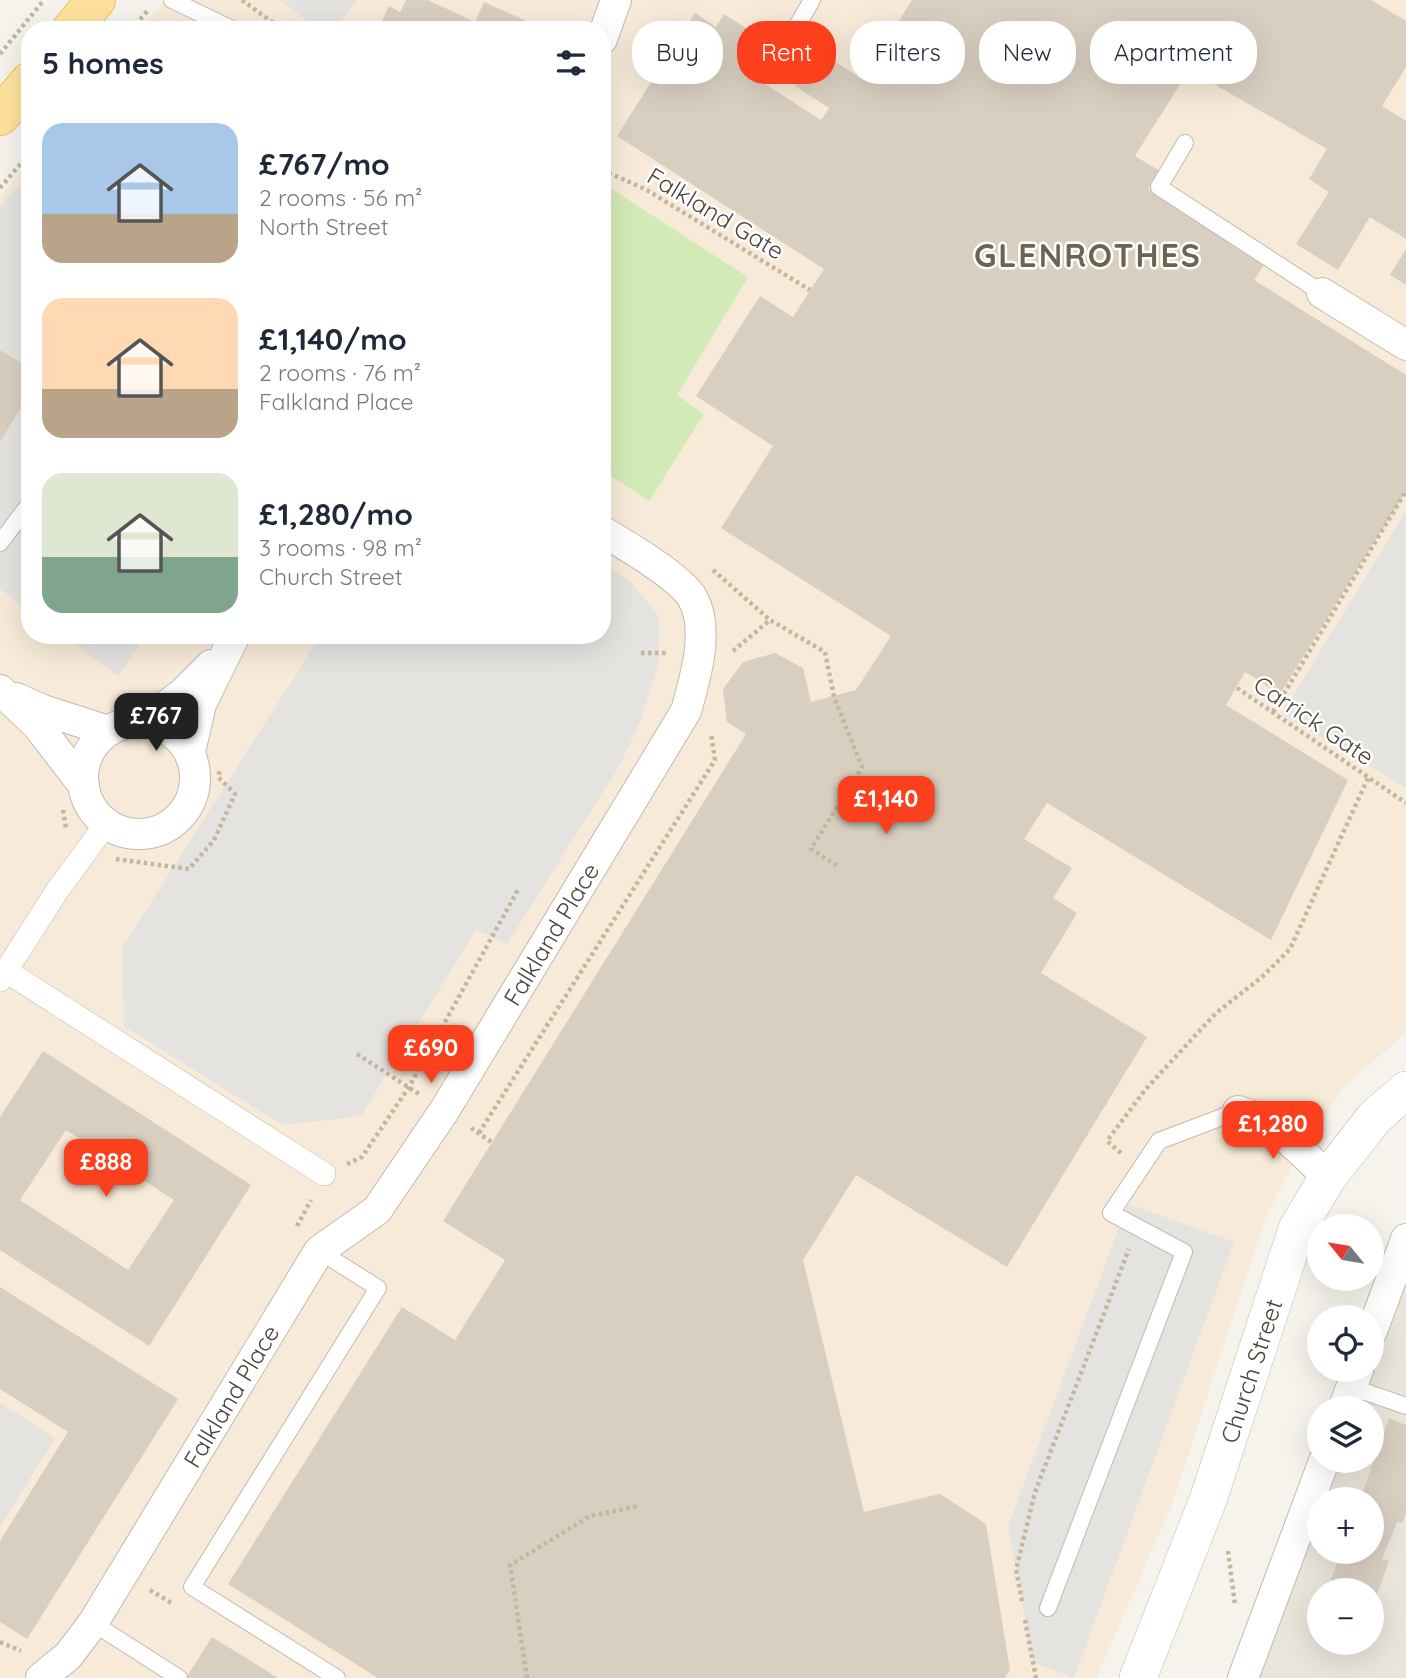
<!DOCTYPE html>
<html lang="en">
<head>
<meta charset="utf-8">
<style>
  :root { --surface:#fff; --page:#f6f6f7; --text:#1f2937; --muted:#747a83; --accent:#fc3f1d }
  body { margin:0; font-family:Quicksand,sans-serif; background:var(--page); color:var(--text); height:100vh; display:flex; flex-direction:column; font-size:26px; white-space:nowrap }
  * { box-sizing:border-box; margin:0 }
  p { font-size:23px; color:var(--muted) }
  .icon { flex:none; width:38px; height:38px; fill:none; stroke:currentColor; stroke-width:2; stroke-linecap:round; stroke-linejoin:round }
  .map { position:relative; flex:1; overflow:hidden }
  .panel { position:absolute; left:21px; top:21px; width:590px; height:623px; display:flex; flex-direction:column; background:var(--surface); border-radius:28px; box-shadow:0 7px 28px #0002 }
  .panel>* { flex:none }
  .hud { position:absolute; left:632px; top:21px; width:665px; height:63px; display:flex; gap:14px }
  .needle { width:46px; rotate:300deg }
  .buttons { position:absolute; left:1307px; top:1214px; display:grid; gap:14px }
  .buttons a { display:grid; place-items:center; width:77px; height:77px; border-radius:50%; background:var(--surface); box-shadow:0 7px 28px #0002; font-size:35px }
  .price { position:absolute; translate:-50% -60px; padding:0 16px; border-radius:14px; background:var(--accent); color:#fff; font-size:23px; line-height:46px; filter:drop-shadow(0 2px 4px #0008) }
  .price::after { content:''; position:absolute; left:50%; top:42px; width:21px; height:16px; margin-left:-10px; background:inherit; clip-path:polygon(0 0,100% 0,50% 100%) }
  .price.selected { background:#222; color:#fff }
  ul { padding:0; list-style:none }
  li { display:flex; align-items:center; gap:21px; height:175px; padding:0 21px }
  li span { display:grid; place-items:center; flex:none; width:196px; height:140px; border-radius:21px; color:#555 }
  li>.icon { margin-inline-start:auto }
  span .icon { width:84px; height:84px; fill:#fffc; stroke-width:1 }
  li b { font-size:30px }
  h2 { display:flex; justify-content:space-between; align-items:center; height:84px; padding:0 21px; font-size:30px }
  .chip { padding:0 24px; border-radius:28px; background:var(--surface); box-shadow:0 7px 28px #0002; font-size:24px; line-height:63px }
  .chip.selected { background:var(--accent); color:#fff }
  .map>svg:first-child { display:block }
  .residential { fill:#eae5da; fill-rule:evenodd }
  .commercial { fill:#f7ead8 }
  .green { fill:#d2eab5 }
  .parking { fill:#e5e3e0 }
  .building { fill:#d8cfc1; fill-rule:evenodd }
  .lines { fill:none; stroke-linecap:round; stroke-linejoin:round }
  .service-casing { stroke:#c2bbae; stroke-width:18 }
  .pedestrian-casing { stroke:#c2bbae; stroke-width:24 }
  .minor-casing { stroke:#c2bbae; stroke-width:32 }
  .tertiary-casing { stroke:#c2bbae; stroke-width:38 }
  .primary-casing { stroke:#e6c16a; stroke-width:40 }
  .path { stroke:#c4b79f; stroke-width:4.5; stroke-dasharray:3.5 3.5; stroke-linecap:butt }
  .service { stroke:#fff; stroke-width:16 }
  .pedestrian { stroke:#fff; stroke-width:23 }
  .minor { stroke:#fff; stroke-width:30 }
  .tertiary { stroke:#fff; stroke-width:37 }
  .primary { stroke:#ffe39c; stroke-width:38 }
  .labels { text-anchor:middle; dominant-baseline:central; stroke-width:5; stroke-linejoin:round; paint-order:stroke }
  .street-label { font-size:24px; fill:#4b4439; stroke:#fff }
  .district-label { font-size:32px; font-weight:bold; letter-spacing:2px; fill:#6e6250; stroke:#fff }
</style>
</head>
<body>
<div class="map">
<svg width="1406" height="1678" viewBox="0 0 1406 1678">
  <rect width="100%" height="100%" fill="#f6f3ec"/>
  <path class="residential" d="M1406 1232V1678H1249L1320 1461H1372V1409H1340L1372 1370V1320ZM1320 1500H1372V1552H1320ZM1320 1591H1372V1643H1320Z"/>
  <path class="commercial" d="M165 0H1406V1033L1344 1087 1301 1148 1265 1219 1172 1505 1096 1678H0V196L30 161V635H602V30H140Z"/>
  <path class="green" d="M602 183 748 277 677 395 704 414 649 501 602 470Z"/>
  <g class="parking">
    <path d="M280 0H357L334 30H319Z"/>
    <path d="M30 182V368L0 350V207L15 189Z"/>
    <path d="M30 393V611L0 589V442Z"/>
    <path d="M1406 511V788L1282 714Z"/>
    <path d="M602 563 632 583 660 618 659 662 641 719 620 765 507 944 476 930 361 1116 282 1125 124 1026 122 948 321 635H602Z"/>
    <path d="M63 635H146L118 676Z"/>
    <path d="M1128 1204 1234 1242 1074 1678 1033 1662 1008 1526Z"/>
    <path d="M0 1403 55 1438 0 1527Z"/>
  </g>
  <g class="building">
    <path d="M406 0H428L475 22 484 2 531 23 528 30H378L389 6 400 12Z"/>
    <path d="M912 0H1371L1406 21V67L1382 106 1406 121V239L1370 217 1338 270 1296 244 1329 192 1309 179 1327 149 1189 70 1135 156 1160 171 1148 189 1266 262 1254 280 1406 375V491L1280 694 1245 672 1226 705 1348 780 1271 940 1047 803 1024 839 1072 868 1053 898 1077 913 1041 973 1147 1037 1007 1267 856 1175 803 1260 864 1512 940 1494 986 1524 1010 1670 1005 1678H378L228 1584 402 1307 455 1340 505 1260 443 1221 746 734 727 722 723 689 743 662 775 653 803 668 811 702 856 690 891 636 721 528 773 446 696 396 760 296 793 317 824 269 617 136 695 13 716 27 724 14 757 35 737 66 821 120 829 108 795 86 817 50 862 79Z"/>
    <path d="M1406 249V285L1390 275Z"/>
    <path d="M0 350 30 368V393L0 442Z"/>
    <path d="M43 1051 251 1185 149 1346 0 1250V1117ZM66 1130 174 1200 128 1270 20 1200Z"/>
    <path d="M0 1287 178 1399 27 1639 0 1622V1541L68 1432 0 1389Z"/>
    <path d="M1389 1418 1406 1425V1513L1402 1523 1397 1522 1382 1559 1389 1561 1372 1608V1591H1327L1341 1552H1372V1500H1360Z"/>
    <path d="M212 1637 278 1678H186Z"/>
  </g>
  <g class="lines">
    <defs>
      <g id="service">
        <path d="M172 0 234 30"/>
        <path d="M794 31 812 0"/>
        <path d="M1185 143 1159 187 1322 293"/>
        <path d="M0 543 30 503"/>
        <path d="M319 1251 378 1288 192 1587 337 1678"/>
        <path d="M1351 1387 1406 1406"/>
        <path d="M1048 1608 1184 1252 1111 1213 1159 1141 1238 1111"/>
        <path d="M93 1623 179 1678"/>
      </g>
      <g id="pedestrian">
        <path d="M6 971 324 1174"/>
        <path d="M0 980 57 891 106 824"/>
      </g>
      <g id="minor">
        <path d="M602 39 616 0"/>
        <path d="M1322 293 1406 345"/>
        <path d="M0 690 37 725 84 786"/>
        <path d="M16 698 43 710 108 731"/>
        <circle cx="139" cy="778" r="56"/>
        <path d="M145 722 183 693 211 665"/>
        <path d="M190 752 201 704 235 635"/>
        <path d="M1238 1111C1275 1122 1300 1151 1328 1177"/>
        <path d="M1372 1331 1406 1239"/>
        <path d="M1343 1409 1358 1370"/>
        <path d="M41 1678 68 1656 93 1623 319 1251 377 1210 444 1111 686 711C695 679 710 630 693 599 682 578 624 544 602 531"/>
        <path d="M1243 1678 1324 1461"/>
      </g>
      <path id="tertiary" d="M1138 1678 1208 1500 1297 1229 1328 1177 1374 1118 1406 1090"/>
      <g id="primary">
        <path d="M71 30 96 0"/>
        <path d="M0 116 30 81"/>
      </g>
    </defs>
    <use href="#service" class="service-casing"/>
    <use href="#pedestrian" class="pedestrian-casing"/>
    <use href="#minor" class="minor-casing"/>
    <use href="#tertiary" class="tertiary-casing"/>
    <use href="#primary" class="primary-casing"/>
    <g class="path">
      <path d="M242 0 283 30"/>
      <path d="M131 30 149 9"/>
      <path d="M0 54 44 0"/>
      <path d="M602 170 645 189 810 290"/>
      <path d="M0 188 30 153"/>
      <path d="M713 570 770 620"/>
      <path d="M733 651 770 620 825 652 834 697 862 767 811 849 839 867"/>
      <path d="M641 653H668"/>
      <path d="M1237 688 1406 803"/>
      <path d="M1273 712 1406 491"/>
      <path d="M63 810 66 828"/>
      <path d="M116 859 189 869 214 840 235 794 218 777 220 769"/>
      <path d="M357 1054 419 1094"/>
      <path d="M471 1128 493 1143"/>
      <path d="M479 1133 715 760 711 734"/>
      <path d="M1121 1153 1107 1141 1145 1090 1216 1013 1262 977 1290 949 1368 778"/>
      <path d="M347 1164 362 1157 409 1087 519 888"/>
      <path d="M297 1226 311 1200"/>
      <path d="M1228 1551 1235 1605"/>
      <path d="M150 1590 173 1604"/>
      <path d="M1022 1601 1016 1570 1035 1492 1129 1249"/>
      <path d="M1025 1620 1036 1678"/>
      <path d="M0 1642 21 1651"/>
      <path d="M527 1678 510 1565 590 1516 640 1506"/>
    </g>
    <use href="#service" class="service"/>
    <use href="#pedestrian" class="pedestrian"/>
    <use href="#minor" class="minor"/>
    <use href="#tertiary" class="tertiary"/>
    <use href="#primary" class="primary"/>
  </g>
  <g class="labels">
    <g class="street-label">
      <text transform="translate(716 213) rotate(31)">Falkland Gate</text>
      <text transform="translate(1314 720) rotate(34)">Carrick Gate</text>
      <text transform="translate(551 934) rotate(-59)">Falkland Place</text>
      <text transform="translate(1251 1371) rotate(-72)">Church Street</text>
      <text transform="translate(231 1396) rotate(-59)">Falkland Place</text>
    </g>
    <g class="district-label">
      <text x="1088" y="255">GLENROTHES</text>
    </g>
  </g>
</svg>
<div class="buttons">
<a><svg class="needle" viewBox="-14 -14 28 28"><path d="M0-13l5 13h-10z" fill="#e53935"/><path d="M0 13l5-13h-10z" fill="#747a83"/></svg></a>
<a><svg class="icon" aria-label="locate" viewBox="0 0 24 24"><circle cx="12" cy="12" r="6"/><path d="M12 2v4M12 18v4M2 12h4M18 12h4"/></svg></a>
<a><svg class="icon" aria-label="layers" viewBox="0 0 24 24"><path d="M12 4l9 5-9 5-9-5zM3 14l9 5 9-5"/></svg></a>
<a>+</a>
<a>−</a>
</div>
<b class="price selected" style="left:156px;top:753px">£767</b>
<b class="price" style="left:886px;top:836px">£1,140</b>
<b class="price" style="left:431px;top:1085px">£690</b>
<b class="price" style="left:1273px;top:1161px">£1,280</b>
<b class="price" style="left:106px;top:1199px">£888</b>
<div class="hud">
<a class="chip">Buy</a>
<a class="chip selected">Rent</a>
<a class="chip">Filters</a>
<a class="chip">New</a>
<a class="chip">Apartment</a>
</div>
<section class="panel">
<h2>5 homes<svg class="icon" aria-label="filters" viewBox="0 0 24 24"><path d="M4 7h16M4 17h16"/><circle cx="9" cy="7" r="2"/><circle cx="15" cy="17" r="2"/></svg></h2>
<ul>
<li><span style="background:linear-gradient(#a9c7e8 65%,#b9a48a 0)"><svg class="icon" aria-label="home" viewBox="0 0 24 24"><path d="M3 11l9-7 9 7M6 9v11h12V9"/></svg></span><div><b>£767/mo</b><p>2 rooms · 56 m²</p><p>North Street</p></div></li>
<li><span style="background:linear-gradient(#ffd9b3 65%,#b9a48a 0)"><svg class="icon" aria-label="home" viewBox="0 0 24 24"><path d="M3 11l9-7 9 7M6 9v11h12V9"/></svg></span><div><b>£1,140/mo</b><p>2 rooms · 76 m²</p><p>Falkland Place</p></div></li>
<li><span style="background:linear-gradient(#dfe7d0 60%,#7fa58c 0)"><svg class="icon" aria-label="home" viewBox="0 0 24 24"><path d="M3 11l9-7 9 7M6 9v11h12V9"/></svg></span><div><b>£1,280/mo</b><p>3 rooms · 98 m²</p><p>Church Street</p></div></li>
</ul>
</section>
</div>
</body>
</html>
